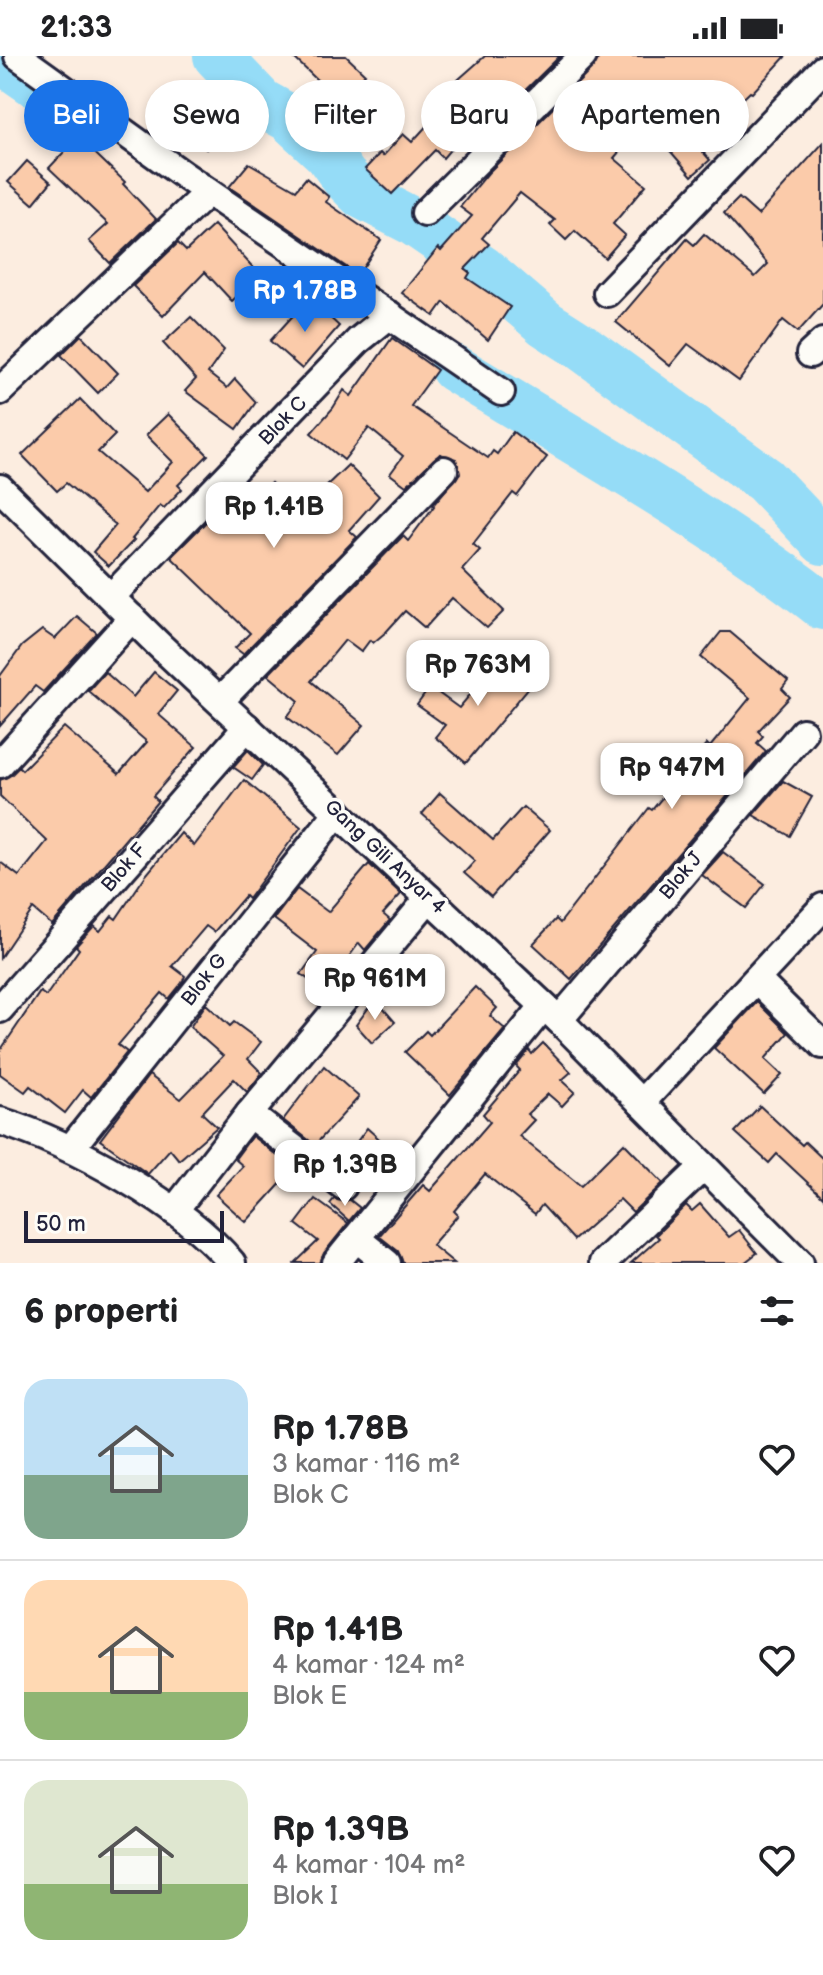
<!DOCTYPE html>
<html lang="id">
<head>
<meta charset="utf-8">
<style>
  :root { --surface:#fff; --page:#f6f6f6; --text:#202124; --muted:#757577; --line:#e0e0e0; --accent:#1a73e8 }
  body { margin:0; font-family:"Balsamiq Sans",sans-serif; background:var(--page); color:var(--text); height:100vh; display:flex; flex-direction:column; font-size:30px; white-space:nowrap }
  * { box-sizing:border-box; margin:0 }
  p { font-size:26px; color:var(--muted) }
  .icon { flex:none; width:44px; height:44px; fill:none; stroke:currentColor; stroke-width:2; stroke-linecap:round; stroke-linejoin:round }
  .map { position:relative; height:1207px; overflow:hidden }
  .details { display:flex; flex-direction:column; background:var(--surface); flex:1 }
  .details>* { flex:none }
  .hud { position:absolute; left:24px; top:24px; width:776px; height:72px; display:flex; gap:16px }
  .scale { position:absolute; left:24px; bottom:20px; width:200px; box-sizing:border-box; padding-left:8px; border:4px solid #22223b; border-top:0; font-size:22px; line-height:28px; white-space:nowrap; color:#22223b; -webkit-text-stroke:6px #fdfcf7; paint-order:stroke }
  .price { position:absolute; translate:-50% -68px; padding:0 18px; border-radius:16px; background:#fff; color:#222; font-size:26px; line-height:52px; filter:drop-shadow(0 2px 4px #0008) }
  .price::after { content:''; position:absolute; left:50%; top:48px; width:24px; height:18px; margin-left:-12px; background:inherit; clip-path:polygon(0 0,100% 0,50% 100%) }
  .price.active { background:var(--accent); color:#fff }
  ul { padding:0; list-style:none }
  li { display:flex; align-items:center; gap:24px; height:200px; padding:0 24px }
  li+li { border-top:2px solid var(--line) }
  li span { display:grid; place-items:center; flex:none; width:224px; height:160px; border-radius:24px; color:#555 }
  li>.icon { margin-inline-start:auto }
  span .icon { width:96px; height:96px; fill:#fffc; stroke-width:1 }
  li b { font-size:34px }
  h2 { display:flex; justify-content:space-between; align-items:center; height:96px; padding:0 24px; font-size:34px }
  .pill { padding:0 28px; border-radius:36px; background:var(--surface); box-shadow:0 4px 12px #0003; font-size:28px; line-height:72px }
  .pill.active { background:var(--accent); color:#fff }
  .status { display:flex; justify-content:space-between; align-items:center; height:56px; padding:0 40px; background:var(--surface); direction:ltr }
  .status svg { height:22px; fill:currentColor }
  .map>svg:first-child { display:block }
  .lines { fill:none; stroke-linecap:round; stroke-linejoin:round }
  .river { stroke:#95dcf7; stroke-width:48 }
  .building { fill:#fbcbaa; stroke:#22223b; stroke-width:2 }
  .street-casing { stroke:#22223b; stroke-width:32 }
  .street { stroke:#fdfcf7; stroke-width:26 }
  .labels { text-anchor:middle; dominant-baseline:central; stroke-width:7; stroke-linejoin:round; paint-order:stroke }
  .street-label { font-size:20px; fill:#22223b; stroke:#fdfcf7 }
</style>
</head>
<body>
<div class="status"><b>21:33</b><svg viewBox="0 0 49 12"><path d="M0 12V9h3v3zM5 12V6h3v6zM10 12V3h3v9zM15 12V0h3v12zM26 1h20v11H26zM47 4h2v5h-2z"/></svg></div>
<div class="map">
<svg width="823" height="1207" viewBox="0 0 823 1207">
  <rect width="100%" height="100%" fill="#fcede0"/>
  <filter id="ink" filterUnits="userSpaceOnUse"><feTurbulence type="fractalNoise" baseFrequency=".0125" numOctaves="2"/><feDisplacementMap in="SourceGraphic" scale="16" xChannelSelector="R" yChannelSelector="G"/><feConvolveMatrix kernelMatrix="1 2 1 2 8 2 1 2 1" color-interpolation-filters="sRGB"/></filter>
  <g filter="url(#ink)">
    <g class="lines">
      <g class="river">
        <path d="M217 0 262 47 289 62 327 97 344 121 362 139 412 165 482 213 546 268 582 291 765 424 823 485"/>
        <path d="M0 3 65 48"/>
        <path d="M454 312C579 389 707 459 823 550"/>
      </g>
    </g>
    <g class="building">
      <path d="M292 0H346L365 18 339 45Z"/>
      <path d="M485 0H560L498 61 487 50 443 102 435 94 392 138 365 113 380 97 383 100 403 78 412 86 442 53 434 45Z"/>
      <path d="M599 0H786L752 37 750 36 696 88 710 104 692 120 645 66 614 102 646 129 613 168 625 179 605 202 575 175 566 184 550 169 555 164 520 137 482 182 489 188 465 213 470 217 467 222 510 251 488 284 444 246 434 260 402 237 438 192 441 195 472 160 460 151 488 117 594 11Z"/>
      <path d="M216 36 234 51 206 93 180 75 196 52 200 55Z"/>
      <path d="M78 81 125 126 123 128 156 163 110 207 89 185 108 168 49 112Z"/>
      <path d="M823 87V248L798 276 783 264 739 325 688 288 670 310 616 266 687 183 694 189 704 178 755 221 768 208 724 157 739 142 758 159Z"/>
      <path d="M27 105 51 126 33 148 8 126Z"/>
      <path d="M249 107 296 134 306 122 329 141 326 146 381 184 358 219 229 131Z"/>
      <path d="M214 169 260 219 232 245 205 216 163 260 133 230 178 187 186 195Z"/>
      <path d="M309 242 339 270 302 313 270 285Z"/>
      <path d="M191 261 224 294 208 317 227 332 235 323 256 346 237 373 185 335 196 323 163 287Z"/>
      <path d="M81 279 118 317 98 337 61 299Z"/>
      <path d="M392 282 437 314 411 350 488 402 493 395 497 398 513 376 547 401 517 440 513 437 473 488 480 494 462 514 504 555 487 572 452 542 425 572 405 555 386 576 373 587 370 584 361 596 345 584 311 625 364 669 338 699 287 661 299 645 268 619 403 480 408 485 434 450 433 449 460 417 456 403 440 398 406 430 390 418 403 400 369 372 344 404 311 377 333 352 344 334 351 340Z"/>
      <path d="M80 343 115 379 98 396 145 436 173 406 146 379 168 358 208 399 178 429 182 433 164 452 160 449 132 483 134 484 109 510 93 496 116 469 66 427 57 435 22 399Z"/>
      <path d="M348 409 379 440 349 474 357 481 243 598 235 592 250 577 171 501 209 463 218 472 254 436 258 440 271 427 300 455Z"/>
      <path d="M77 560 97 577 43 636 35 630 0 670V620L22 590 42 574 55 583Z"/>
      <path d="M721 576H730L788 625 782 633 790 641 758 675 763 680 757 687 766 695 571 923 533 888 556 863 560 867 649 752 652 754 707 688 710 691 750 642 701 601Z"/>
      <path d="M504 598 535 624 466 707 435 681 445 669 417 649 430 631 459 652Z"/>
      <path d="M105 616 133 641 154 616 177 635 158 658 196 691 153 740 158 745 52 869 33 853 0 902V806L19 820 47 785 0 740V724L11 719 19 711 22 714 64 671 119 718 147 686 88 635Z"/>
      <path d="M248 694 263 709 252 724 233 711Z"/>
      <path d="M244 724 301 771 248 843 245 840 214 876 206 870 172 910 185 920 182 927 169 943 162 937 118 989 127 996 91 1041 83 1034 65 1057 30 1030 25 1036 0 1018V995L40 936 46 940 79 893 76 890 94 870 100 875 112 860 116 863 146 819 181 777 194 790Z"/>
      <path d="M783 725 812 741 790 780 753 759Z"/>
      <path d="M440 737 493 784 523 751 550 774 491 841 464 817 475 805 422 758Z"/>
      <path d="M723 796 765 828 746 852 702 819Z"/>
      <path d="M369 808 401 838 383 858 390 864 365 894 359 887 324 935 301 918 317 896 274 863 297 833 328 856Z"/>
      <path d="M475 931 497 952 490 960 505 973 450 1039 405 996 426 975 430 979Z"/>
      <path d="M375 943 395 966 372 987 356 969Z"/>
      <path d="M757 946 788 977 765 1003 782 1019 764 1038 714 992Z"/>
      <path d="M206 948 230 970 234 966 261 986 248 1003 262 1017 247 1036 234 1023 202 1057 217 1071 179 1104 170 1093 148 1118 100 1084 149 1019 181 1043 223 1000 190 971Z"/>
      <path d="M543 987 571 1016 562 1024 575 1036 562 1050 548 1038 527 1058 534 1064 519 1080 581 1130 624 1087 663 1127 633 1156 620 1143 574 1184 542 1149 535 1158 485 1118 454 1155 458 1159 432 1189 454 1207H403L398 1195 379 1180 423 1129 430 1135 490 1066 483 1058 520 1014 516 1010 529 994 532 998Z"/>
      <path d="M324 1010 359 1041 315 1089 283 1064Z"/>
      <path d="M760 1050 802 1089 805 1086 823 1103V1141L777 1098 769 1107 735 1076Z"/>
      <path d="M367 1072 396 1098 374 1123 347 1099Z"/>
      <path d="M252 1080 294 1113 246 1166 216 1139 243 1110 235 1103Z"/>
      <path d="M315 1143 348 1167 324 1197 320 1207H295L318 1185 296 1168Z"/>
      <path d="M334 1143 350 1144 360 1152 349 1165 330 1148Z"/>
      <path d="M700 1148 729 1181 739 1174 757 1197 744 1207H631L659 1182 656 1179 686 1149 692 1155Z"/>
    </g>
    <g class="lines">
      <defs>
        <g id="street">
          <path d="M18 0 185 120 501 336"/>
          <path d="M425 157 583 0"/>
          <path d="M607 237 823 13"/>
          <path d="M810 298 823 286"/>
          <path d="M0 335 208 136"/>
          <path d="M0 432 158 588 559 964 800 1207"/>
          <path d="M111 541 359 284 390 259"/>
          <path d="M220 645 444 414"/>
          <path d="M0 708 132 562"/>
          <path d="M757 924 823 989"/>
          <path d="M0 953 247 671"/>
          <path d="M559 964 803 676"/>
          <path d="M641 1047 823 851"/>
          <path d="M249 1058 343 1130"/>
          <path d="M0 1065C71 1087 184 1149 232 1207"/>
          <path d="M71 1092 338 756"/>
          <path d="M174 1155 249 1058 429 842"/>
          <path d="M356 1182 387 1207"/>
          <path d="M336 1207 543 951"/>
          <path d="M603 1207 703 1111"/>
        </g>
      </defs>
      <use href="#street" class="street-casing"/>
      <use href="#street" class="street"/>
    </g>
  </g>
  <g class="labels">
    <g class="street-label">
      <text transform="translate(283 365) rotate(-46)">Blok C</text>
      <text transform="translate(385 801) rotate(43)">Gang Gili Anyar 4</text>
      <text transform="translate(124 812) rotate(-49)">Blok F</text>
      <text transform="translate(681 820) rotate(-50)">Blok J</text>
      <text transform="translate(204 924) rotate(-52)">Blok G</text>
    </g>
  </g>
</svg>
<div class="scale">50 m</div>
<b class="price active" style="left:305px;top:278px">Rp 1.78B</b>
<b class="price" style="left:274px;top:494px">Rp 1.41B</b>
<b class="price" style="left:478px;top:652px">Rp 763M</b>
<b class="price" style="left:672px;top:755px">Rp 947M</b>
<b class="price" style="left:375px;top:966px">Rp 961M</b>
<b class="price" style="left:345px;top:1152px">Rp 1.39B</b>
<div class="hud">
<a class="pill active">Beli</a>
<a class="pill">Sewa</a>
<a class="pill">Filter</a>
<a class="pill">Baru</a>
<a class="pill">Apartemen</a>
</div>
</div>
<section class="details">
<h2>6 properti<svg class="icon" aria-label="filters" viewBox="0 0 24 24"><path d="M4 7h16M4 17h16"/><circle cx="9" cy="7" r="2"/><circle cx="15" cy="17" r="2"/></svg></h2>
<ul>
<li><span style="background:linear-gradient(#bfe0f5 60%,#7fa58c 0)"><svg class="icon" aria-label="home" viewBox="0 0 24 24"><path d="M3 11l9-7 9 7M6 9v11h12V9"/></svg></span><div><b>Rp 1.78B</b><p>3 kamar · 116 m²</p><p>Blok C</p></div><svg class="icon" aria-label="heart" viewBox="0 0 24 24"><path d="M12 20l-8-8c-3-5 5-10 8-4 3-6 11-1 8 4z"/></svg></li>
<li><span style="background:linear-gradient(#ffd9b3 70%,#8fb573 0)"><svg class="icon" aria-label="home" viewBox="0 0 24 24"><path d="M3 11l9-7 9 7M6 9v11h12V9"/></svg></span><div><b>Rp 1.41B</b><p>4 kamar · 124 m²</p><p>Blok E</p></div><svg class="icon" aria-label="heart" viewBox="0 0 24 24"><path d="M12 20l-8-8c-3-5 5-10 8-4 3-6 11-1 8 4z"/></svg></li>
<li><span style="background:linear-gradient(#dfe7d0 65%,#8fb573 0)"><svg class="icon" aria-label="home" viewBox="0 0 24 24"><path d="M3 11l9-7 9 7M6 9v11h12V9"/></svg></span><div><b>Rp 1.39B</b><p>4 kamar · 104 m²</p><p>Blok I</p></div><svg class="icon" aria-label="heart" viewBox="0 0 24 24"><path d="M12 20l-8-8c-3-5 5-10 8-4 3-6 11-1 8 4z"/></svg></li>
</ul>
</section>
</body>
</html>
